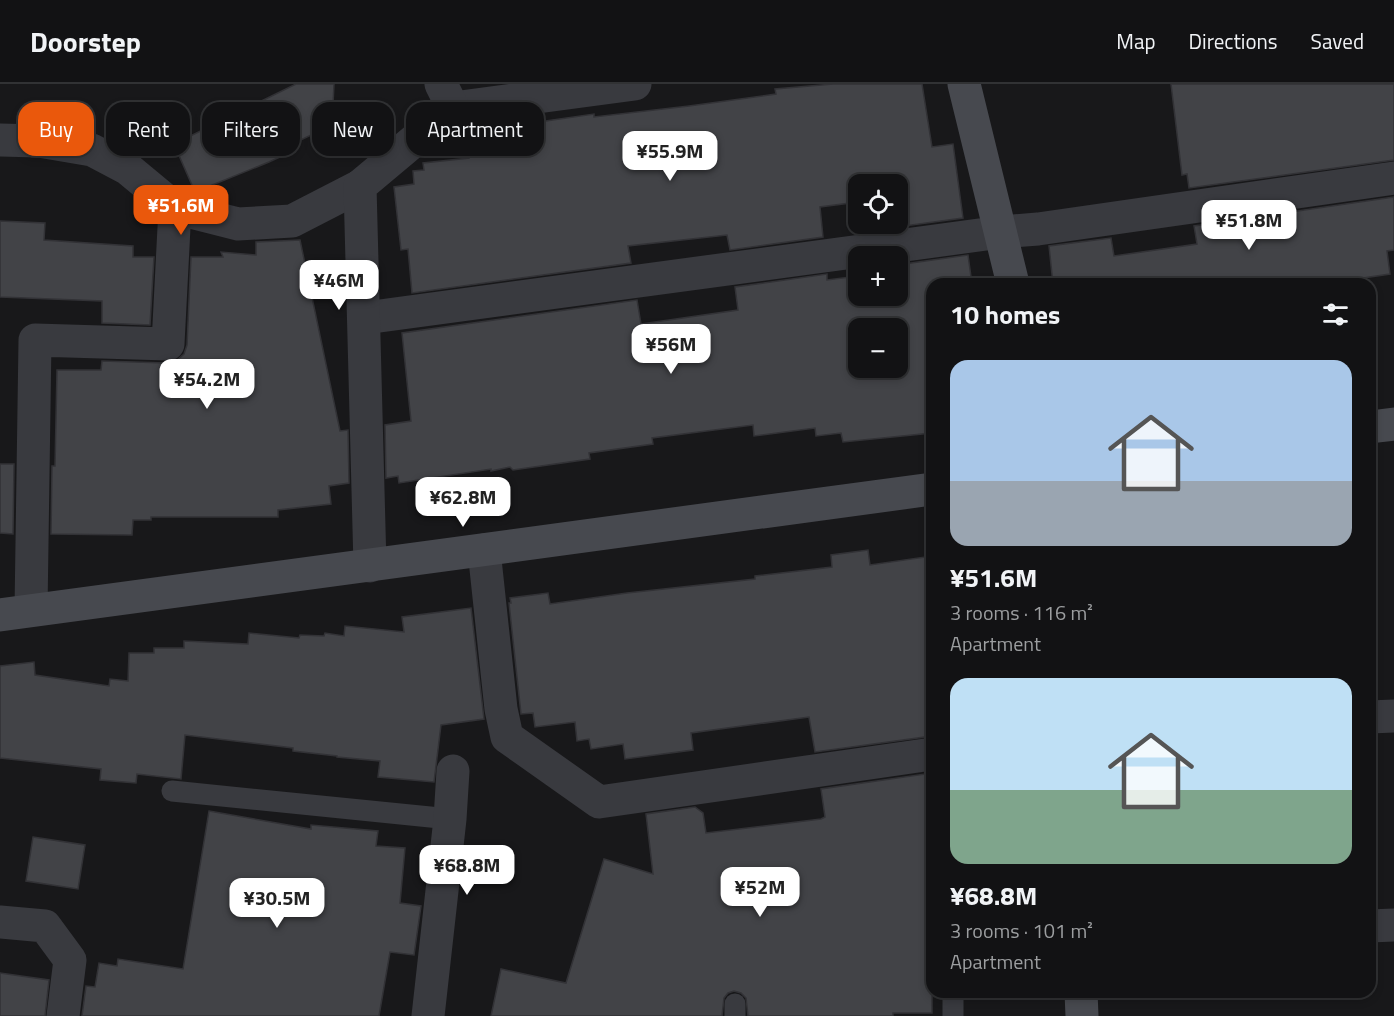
<!DOCTYPE html>
<html lang="en">
<head>
<meta charset="utf-8">
<style>
  :root { --surface:#121214; --page:#1f2022; --text:#f1f3f6; --muted:#9c9ea0; --line:#313234; --accent:#ea580c }
  body { margin:0; font-family:"Titillium Web",sans-serif; background:var(--page); color:var(--text); height:100vh; display:flex; flex-direction:column; font-size:22px; white-space:nowrap }
  * { box-sizing:border-box; margin:0 }
  p { font-size:20px; color:var(--muted) }
  .icon { flex:none; width:33px; height:33px; fill:none; stroke:currentColor; stroke-width:2; stroke-linecap:round; stroke-linejoin:round }
  .map { position:relative; flex:1; overflow:hidden }
  .panel { position:absolute; left:926px; top:194px; width:450px; height:720px; display:flex; flex-direction:column; background:var(--surface); border-radius:18px; box-shadow:0 3px 9px #0003,0 0 0 2px var(--line) }
  .panel>* { flex:none }
  .hud { position:absolute; left:18px; top:18px; width:570px; height:54px; display:flex; gap:12px }
  .buttons { position:absolute; left:848px; top:90px; display:grid; gap:12px }
  .buttons a { display:grid; place-items:center; width:60px; height:60px; border-radius:12px; background:var(--surface); box-shadow:0 3px 9px #0003,0 0 0 2px var(--line); font-size:30px }
  .price { position:absolute; translate:-50% -51px; padding:0 14px; border-radius:12px; background:#fff; color:#222; font-size:20px; line-height:39px; filter:drop-shadow(0 2px 3px #0008) }
  .price::after { content:''; position:absolute; left:50%; top:36px; width:18px; height:14px; margin-left:-9px; background:inherit; clip-path:polygon(0 0,100% 0,50% 100%) }
  .price.current { background:var(--accent); color:#fff }
  ul { padding:0; list-style:none }
  li { display:grid; align-content:center; gap:12px; height:318px; padding:0 24px }
  li span { display:grid; place-items:center; height:186px; border-radius:18px; color:#555 }
  li>.icon { margin-inline-start:auto }
  span .icon { width:108px; height:108px; fill:#fffc; stroke-width:1 }
  li b { font-size:26px }
  h2 { display:flex; justify-content:space-between; align-items:center; height:72px; padding:0 24px; font-size:26px }
  .chip { padding:0 21px; border-radius:18px; background:var(--surface); box-shadow:0 3px 9px #0003,0 0 0 2px var(--line); font-size:21px; line-height:54px }
  .chip.current { background:var(--accent); color:#fff }
  header { display:flex; align-items:center; gap:36px; box-sizing:border-box; height:84px; padding:0 30px; background:var(--surface); border-bottom:2px solid var(--line) }
  header strong { font-size:28px }
  nav { display:flex; gap:33px; margin-inline-start:auto; font-size:21px }
  .map>svg:first-child { display:block }
  .building { fill:#424347; stroke:#323236; stroke-width:1.5; fill-rule:evenodd }
  .lines { fill:none; stroke-linecap:round; stroke-linejoin:round }
  .lane { stroke:#393a3f; stroke-width:21 }
  .street { stroke:#393a3f; stroke-width:33 }
  .secondary { stroke:#47494f; stroke-width:33 }
</style>
</head>
<body>
<header>
<strong>Doorstep</strong>
<nav><a>Map</a><a>Directions</a><a>Saved</a></nav>
</header>
<div class="map">
<svg width="1394" height="932" viewBox="0 0 1394 932">
  <rect width="100%" height="100%" fill="#18181a"/>
  <g class="building">
    <path d="M296 0H334L332 41 288 62 291 68 269 78 195 108 174 60Z"/>
    <path d="M833 0H922L932 63 953 60 963 134 897 143V100H858V118L820 123 823 153 730 166 727 151 628 162 631 179 412 209 408 165 401 166 394 103 414 100 413 87 424 86 423 79 469 74 466 53 518 46V41L594 30V33L689 22 776 10 775 5Z"/>
    <path d="M1171 0H1394V76L1189 104 1187 90 1182 91Z"/>
    <path d="M1394 113V166L1387 167 1390 190 1322 200H1053L1049 162 1111 154 1114 172 1197 160 1194 142Z"/>
    <path d="M0 137 45 139 44 156 133 162V173H154L150 241 102 239V217L0 213Z"/>
    <path d="M300 156 340 347 348 346 349 399 329 402 331 420 278 426V433H151V436H133L132 451 51 450 52 382H55L57 286H101L102 277 167 279 177 276 184 270 187 261 191 173H223L221 168 256 171V158Z"/>
    <path d="M968 171 972 200H932V349L843 358 841 349 816 352 815 344 754 352 753 341 652 354 653 360 589 369 590 375 513 386 510 383 491 387V385L399 399 398 392 386 394 385 341 411 337 402 249 637 216 641 240 738 226 735 203 827 190V196L858 192V212H897V181ZM858 244H897V284H858Z"/>
    <path d="M0 380H14L13 450 0 449Z"/>
    <path d="M868 466 870 481 932 472V652L815 668 809 633 691 649 693 666 625 675 623 660 591 665 589 655 577 657 575 638 535 643 533 629 521 630 509 519H511L510 514 548 509 550 520 627 509 755 495V492L832 483 831 471Z"/>
    <path d="M471 524 484 635 441 641 434 698 378 693 380 677 337 673V672L293 667V664L185 651 181 695 137 690 136 699 100 696 101 685 0 674V582L34 578 35 591 109 602 110 595 128 597 129 569H154V564H184V557L248 560 249 549 299 554 300 551 324 552 325 549 344 552 345 542 404 548 402 533Z"/>
    <path d="M932 689V773L925 774 932 819V929H893V932H748L746 914 741 909 734 907 728 909 724 914 722 932H491L501 885 566 899 604 775 653 790 646 730 695 723 703 729 706 749 821 735 825 733 821 705Z"/>
    <path d="M209 727 311 745V741L378 747 376 762 405 764 400 819 421 822 414 871 390 868 379 932H82L86 902 95 903 99 879 117 882 118 875 183 885Z"/>
    <path d="M33 753 85 761 78 805 26 797Z"/>
    <path d="M0 889 49 896 45 932H0Z"/>
  </g>
  <g class="lines">
    <g class="lane">
      <path d="M172 707 450 735"/>
      <path d="M953 908V932"/>
      <path d="M735 932V920"/>
    </g>
    <g class="street">
      <path d="M453 24 635 0"/>
      <path d="M0 56 39 57 92 66 128 85 175 124 238 140 292 137 360 102"/>
      <path d="M365 234 1001 148 1038 145 1394 94"/>
      <path d="M484 466 501 625 507 653 599 718 932 670"/>
      <path d="M370 482 360 102 453 24 441 0"/>
      <path d="M31 526 35 256 168 260 175 124"/>
      <path d="M1370 633 1394 632"/>
      <path d="M0 838 45 842 70 876 63 932"/>
      <path d="M1370 842 1394 841"/>
      <path d="M428 932 450 735 453 687"/>
    </g>
    <g class="secondary">
      <path d="M964 0 1013 200"/>
      <path d="M1370 343 1394 340"/>
      <path d="M0 531 932 405"/>
      <path d="M1081 908 1082 932"/>
    </g>
  </g>
</svg>
<div class="buttons">
<a><svg class="icon" aria-label="locate" viewBox="0 0 24 24"><circle cx="12" cy="12" r="6"/><path d="M12 2v4M12 18v4M2 12h4M18 12h4"/></svg></a>
<a>+</a>
<a>−</a>
</div>
<b class="price" style="left:670px;top:98px">¥55.9M</b>
<b class="price current" style="left:181px;top:152px">¥51.6M</b>
<b class="price" style="left:1249px;top:167px">¥51.8M</b>
<b class="price" style="left:339px;top:227px">¥46M</b>
<b class="price" style="left:671px;top:291px">¥56M</b>
<b class="price" style="left:207px;top:326px">¥54.2M</b>
<b class="price" style="left:463px;top:444px">¥62.8M</b>
<b class="price" style="left:467px;top:812px">¥68.8M</b>
<b class="price" style="left:760px;top:834px">¥52M</b>
<b class="price" style="left:277px;top:845px">¥30.5M</b>
<div class="hud">
<a class="chip current">Buy</a>
<a class="chip">Rent</a>
<a class="chip">Filters</a>
<a class="chip">New</a>
<a class="chip">Apartment</a>
</div>
<section class="panel">
<h2>10 homes<svg class="icon" aria-label="filters" viewBox="0 0 24 24"><path d="M4 7h16M4 17h16"/><circle cx="9" cy="7" r="2"/><circle cx="15" cy="17" r="2"/></svg></h2>
<ul>
<li><span style="background:linear-gradient(#a9c7e8 65%,#9aa5b1 0)"><svg class="icon" aria-label="home" viewBox="0 0 24 24"><path d="M3 11l9-7 9 7M6 9v11h12V9"/></svg></span><div><b>¥51.6M</b><p>3 rooms · 116 m²</p><p>Apartment</p></div></li>
<li><span style="background:linear-gradient(#bfe0f5 60%,#7fa58c 0)"><svg class="icon" aria-label="home" viewBox="0 0 24 24"><path d="M3 11l9-7 9 7M6 9v11h12V9"/></svg></span><div><b>¥68.8M</b><p>3 rooms · 101 m²</p><p>Apartment</p></div></li>
</ul>
</section>
</div>
</body>
</html>
